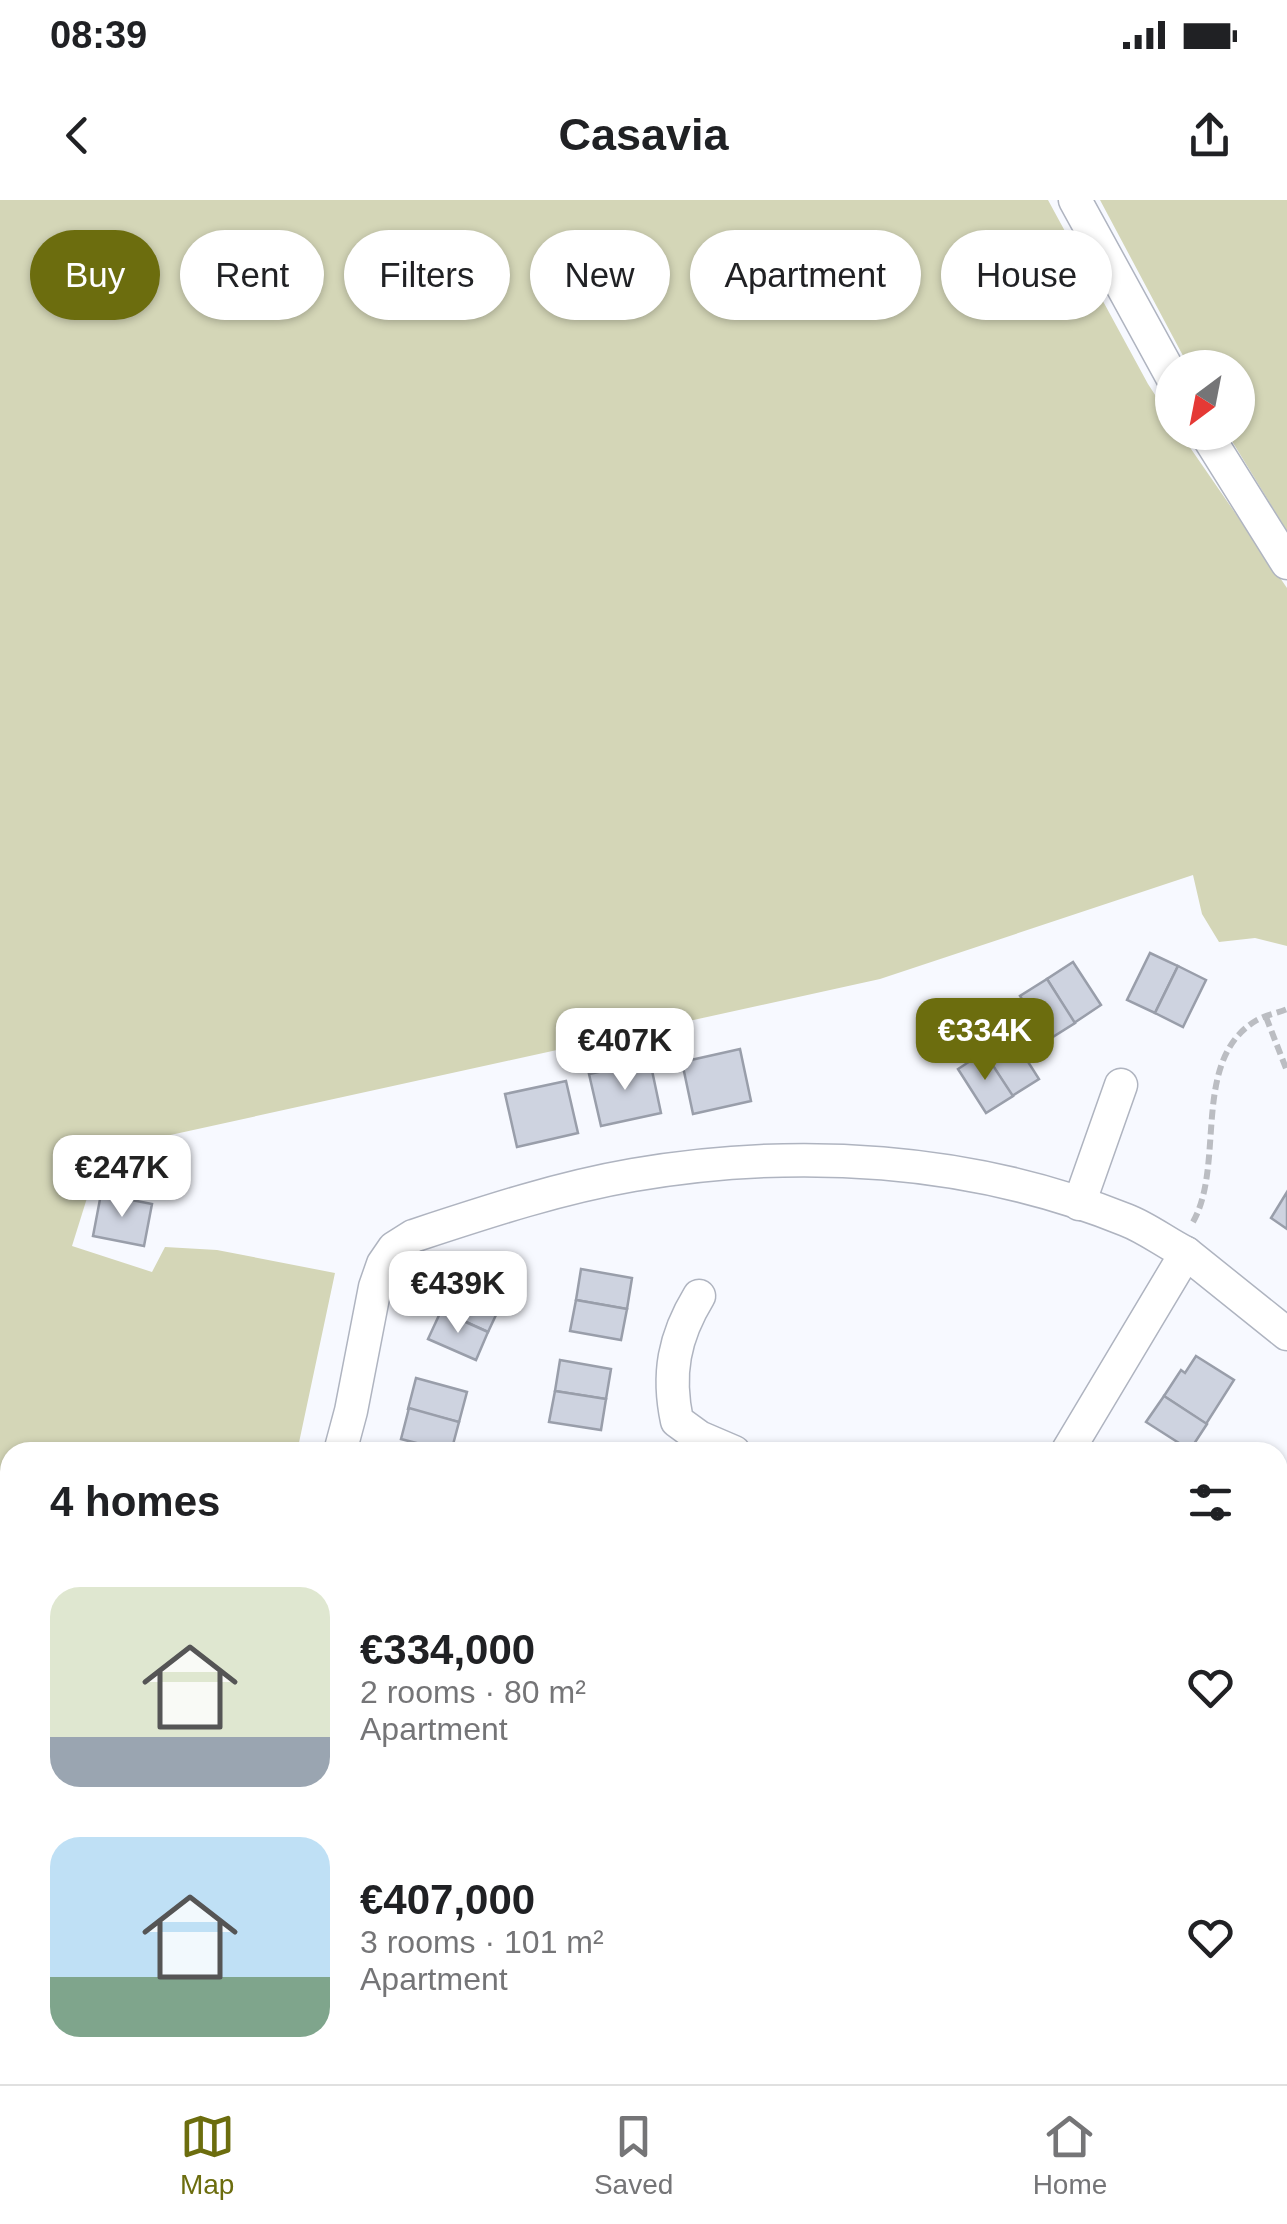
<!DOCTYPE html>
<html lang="en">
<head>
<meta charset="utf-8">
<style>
  :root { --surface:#fff; --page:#f2f2f2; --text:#202124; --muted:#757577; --line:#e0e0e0; --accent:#6c6d0e }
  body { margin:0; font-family:Helvetica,sans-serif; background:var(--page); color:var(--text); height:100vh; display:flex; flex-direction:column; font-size:38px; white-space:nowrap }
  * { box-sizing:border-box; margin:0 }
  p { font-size:32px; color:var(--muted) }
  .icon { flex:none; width:55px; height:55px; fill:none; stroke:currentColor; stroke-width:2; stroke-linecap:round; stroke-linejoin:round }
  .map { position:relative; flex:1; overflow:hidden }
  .panel { position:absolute; left:0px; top:1242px; width:1288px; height:642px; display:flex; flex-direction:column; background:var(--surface); border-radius:30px 30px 0 0; box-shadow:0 2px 8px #0004 }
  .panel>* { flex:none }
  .guide { position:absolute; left:30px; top:30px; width:1228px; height:90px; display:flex; gap:20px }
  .needle { width:65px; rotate:212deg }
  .buttons { position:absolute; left:1155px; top:150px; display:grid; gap:20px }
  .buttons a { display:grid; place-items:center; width:100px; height:100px; border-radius:50%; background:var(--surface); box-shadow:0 2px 8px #0004; font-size:50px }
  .price { position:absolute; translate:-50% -85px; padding:0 22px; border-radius:20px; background:#fff; color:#222; font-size:32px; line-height:65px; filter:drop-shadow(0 2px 5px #0008) }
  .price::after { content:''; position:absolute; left:50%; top:60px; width:30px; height:22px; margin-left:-15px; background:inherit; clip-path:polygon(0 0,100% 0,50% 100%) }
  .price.active { background:var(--accent); color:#fff }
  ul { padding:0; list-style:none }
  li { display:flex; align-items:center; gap:30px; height:250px; padding:0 50px }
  li span { display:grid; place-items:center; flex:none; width:280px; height:200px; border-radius:30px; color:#555 }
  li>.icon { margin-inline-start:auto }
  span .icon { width:120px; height:120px; fill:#fffc; stroke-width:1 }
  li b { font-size:42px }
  h2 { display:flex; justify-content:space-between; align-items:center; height:120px; padding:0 50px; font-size:42px }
  .pill { padding:0 35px; border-radius:45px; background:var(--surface); box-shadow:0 2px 8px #0004; font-size:35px; line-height:90px }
  .pill.active { background:var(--accent); color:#fff }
  .status { display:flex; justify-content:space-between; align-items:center; height:70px; padding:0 50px; background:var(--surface); direction:ltr }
  .status svg { height:28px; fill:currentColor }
  header { display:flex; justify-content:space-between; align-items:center; height:130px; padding:0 50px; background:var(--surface); font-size:45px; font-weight:800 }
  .menu { display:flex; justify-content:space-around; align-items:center; height:140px; border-top:2px solid var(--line); background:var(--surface); font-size:28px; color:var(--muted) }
  .menu a { display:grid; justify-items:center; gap:5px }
  .menu .active { color:var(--accent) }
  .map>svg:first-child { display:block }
  .green { fill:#d4d6b7 }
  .building { fill:#ced3e0; stroke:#999eaa; stroke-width:2.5 }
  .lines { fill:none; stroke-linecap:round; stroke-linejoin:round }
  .street-casing { stroke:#afb4c0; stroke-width:35 }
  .path { stroke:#bbbdc2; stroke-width:6; stroke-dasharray:10 5; stroke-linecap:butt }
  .street { stroke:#fff; stroke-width:32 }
</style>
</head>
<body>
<div class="status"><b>08:39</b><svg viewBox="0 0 49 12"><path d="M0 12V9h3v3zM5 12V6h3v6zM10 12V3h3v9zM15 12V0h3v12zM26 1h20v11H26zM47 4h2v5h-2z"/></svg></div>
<header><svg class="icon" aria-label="back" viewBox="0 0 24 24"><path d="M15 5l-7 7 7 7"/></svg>Casavia<svg class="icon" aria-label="share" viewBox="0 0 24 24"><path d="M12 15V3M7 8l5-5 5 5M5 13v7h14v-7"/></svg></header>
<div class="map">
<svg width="1287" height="1884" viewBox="0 0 1287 1884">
  <rect width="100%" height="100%" fill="#f7f9ff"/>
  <g class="green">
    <path d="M0 0H1048L1148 184 1172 221V232L1180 233 1287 388V746L1255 738 1219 742 1202 714 1193 675 880 779 102 950 72 1046 152 1072 165 1047 217 1050 335 1073 297 1252H10V1560L7 1559 0 1568Z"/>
    <path d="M1100 0H1287V331L1227 233 1238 232V168L1189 167Z"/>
    <path d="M1287 1625V1884H348L344 1875H1278V1626Z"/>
  </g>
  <g class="building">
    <path d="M1150 753 1178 766 1155 813 1127 800Z"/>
    <path d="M1073 762 1101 805 1074 823 1047 779Z"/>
    <path d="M1178 766 1206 780 1183 827 1155 813Z"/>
    <path d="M1047 779 1075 823 1048 840 1020 796Z"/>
    <path d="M1011 835 1039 879 1012 896 984 852Z"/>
    <path d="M740 849 751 901 693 914 682 862Z"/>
    <path d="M984 852 1013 896 986 913 958 869Z"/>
    <path d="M650 861 661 913 601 926 589 874Z"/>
    <path d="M566 881 578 933 517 947 505 894Z"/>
    <path d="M1287 992V1029L1271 1018Z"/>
    <path d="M101 994 152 1004 144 1046 93 1036Z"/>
    <path d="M462 1062 510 1085 488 1132 440 1110Z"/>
    <path d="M581 1069 632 1078 627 1109 576 1100Z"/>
    <path d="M576 1100 627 1109 621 1140 570 1131Z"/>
    <path d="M441 1111 488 1132 476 1160 428 1139Z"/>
    <path d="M1196 1156 1234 1180 1206 1224 1164 1196 1181 1170 1185 1173Z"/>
    <path d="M560 1160 611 1169 606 1199 555 1191Z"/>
    <path d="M416 1178 467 1192 459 1222 408 1209Z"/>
    <path d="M555 1191 606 1199 601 1230 549 1222Z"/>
    <path d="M1164 1196 1207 1224 1190 1250 1146 1222Z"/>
    <path d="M409 1208 459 1222 451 1252 401 1239Z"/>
    <path d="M1278 1281 1287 1287V1324L1278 1318Z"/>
    <path d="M1278 1318 1287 1324 1286 1361 1278 1355Z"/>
  </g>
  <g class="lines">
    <defs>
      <g id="street">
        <path d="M1075 0 1172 177"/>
        <path d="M1205 232 1287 363"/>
        <path d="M1079 1004 1121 885"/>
        <path d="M699 1096C674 1137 667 1174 677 1221L699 1237 734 1252"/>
        <path d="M340 1252 351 1211 375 1087 383 1064 394 1048 413 1036C486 1012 558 988 633 975 796 947 971 957 1126 1020 1147 1028 1166 1043 1186 1053"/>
        <path d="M1067 1252 1186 1053 1287 1134"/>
        <path d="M1278 1580 1287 1578"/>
      </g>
    </defs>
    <use href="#street" class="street-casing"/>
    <g class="path">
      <path d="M1266 817 1287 871"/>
      <path d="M1193 1022C1226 963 1190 859 1257 820 1266 815 1278 813 1287 809"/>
      <path d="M1278 1645H1287"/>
      <path d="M1278 1688 1287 1699"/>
      <path d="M1065 1884 1071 1875"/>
    </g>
    <use href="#street" class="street"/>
  </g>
</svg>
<div class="buttons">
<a><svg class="needle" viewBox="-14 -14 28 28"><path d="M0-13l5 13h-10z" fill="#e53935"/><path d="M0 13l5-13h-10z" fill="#757577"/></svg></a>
</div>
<b class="price active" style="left:985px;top:883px">€334K</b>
<b class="price" style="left:625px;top:893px">€407K</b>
<b class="price" style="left:122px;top:1020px">€247K</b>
<b class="price" style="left:458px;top:1136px">€439K</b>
<div class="guide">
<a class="pill active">Buy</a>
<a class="pill">Rent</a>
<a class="pill">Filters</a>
<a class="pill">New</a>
<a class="pill">Apartment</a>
<a class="pill">House</a>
</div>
<section class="panel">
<h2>4 homes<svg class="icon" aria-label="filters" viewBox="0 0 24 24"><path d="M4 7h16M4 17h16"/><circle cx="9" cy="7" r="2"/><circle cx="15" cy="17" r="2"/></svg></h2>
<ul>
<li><span style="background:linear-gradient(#dfe7d0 75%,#9aa5b1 0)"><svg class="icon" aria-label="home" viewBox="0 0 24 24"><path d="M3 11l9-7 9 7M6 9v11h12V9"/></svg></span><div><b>€334,000</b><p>2 rooms · 80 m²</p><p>Apartment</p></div><svg class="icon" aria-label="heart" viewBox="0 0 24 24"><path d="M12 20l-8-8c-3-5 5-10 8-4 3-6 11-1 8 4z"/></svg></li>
<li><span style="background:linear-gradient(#bfe0f5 70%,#7fa58c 0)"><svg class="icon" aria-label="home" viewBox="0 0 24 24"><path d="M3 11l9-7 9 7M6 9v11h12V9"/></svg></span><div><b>€407,000</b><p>3 rooms · 101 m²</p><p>Apartment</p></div><svg class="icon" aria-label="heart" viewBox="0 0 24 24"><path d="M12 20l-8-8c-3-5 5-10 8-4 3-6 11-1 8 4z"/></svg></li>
</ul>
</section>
</div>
<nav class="menu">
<a class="active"><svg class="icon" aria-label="map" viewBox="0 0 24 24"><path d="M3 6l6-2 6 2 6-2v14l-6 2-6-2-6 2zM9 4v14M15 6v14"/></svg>Map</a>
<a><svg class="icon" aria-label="saved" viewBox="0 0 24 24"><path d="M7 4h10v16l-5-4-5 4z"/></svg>Saved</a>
<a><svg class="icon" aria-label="home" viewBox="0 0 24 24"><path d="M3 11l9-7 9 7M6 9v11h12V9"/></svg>Home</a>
</nav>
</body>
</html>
